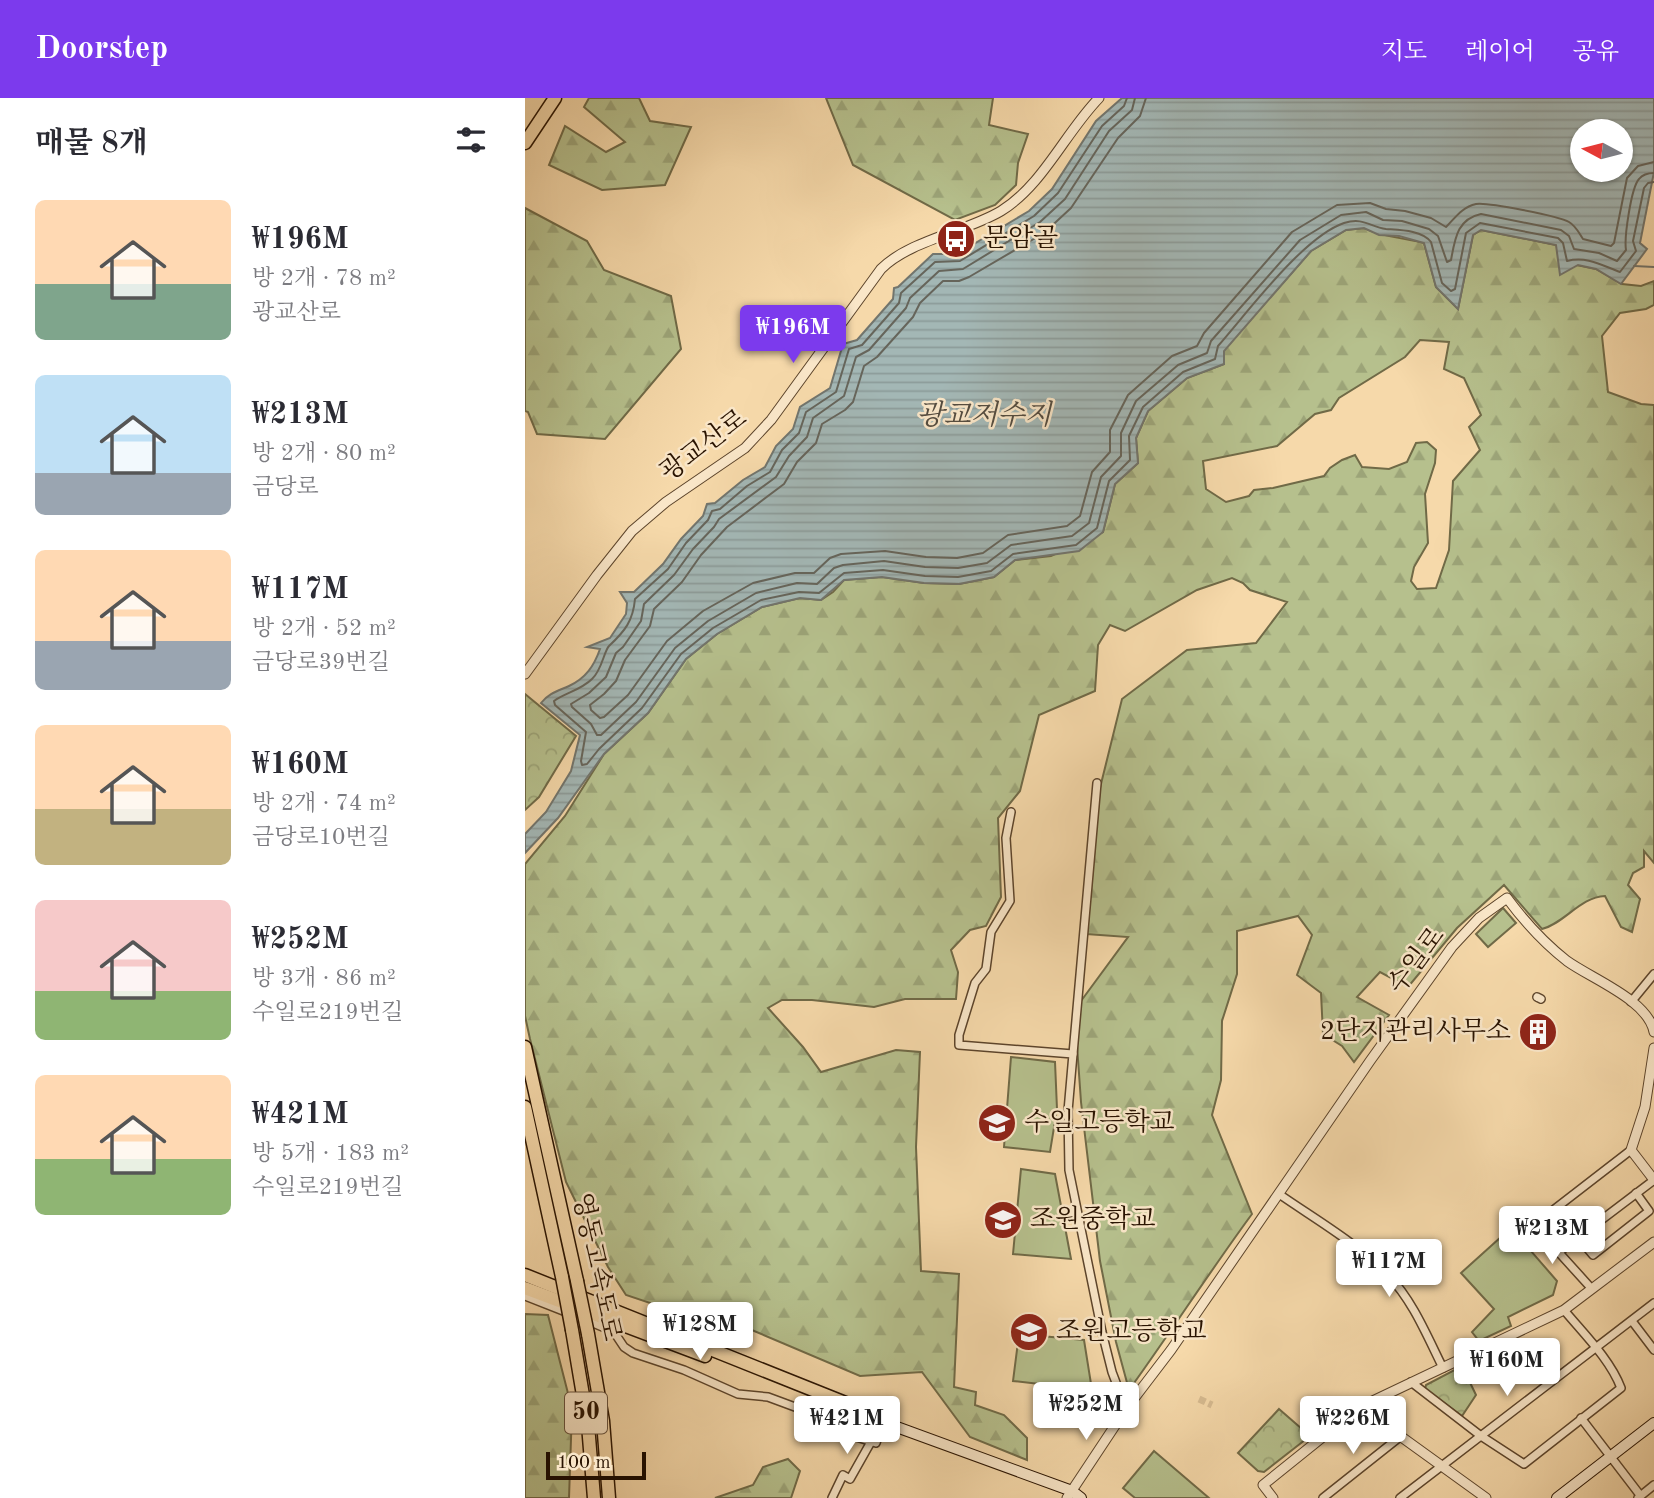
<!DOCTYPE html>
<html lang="ko">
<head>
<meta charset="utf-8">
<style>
  :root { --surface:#fff; --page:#f7f7f7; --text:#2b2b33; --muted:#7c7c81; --accent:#7c3aed }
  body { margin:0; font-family:"Old Standard TT","Noto Serif KR",serif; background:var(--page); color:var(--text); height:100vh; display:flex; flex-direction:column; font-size:26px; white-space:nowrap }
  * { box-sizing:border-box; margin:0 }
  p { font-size:23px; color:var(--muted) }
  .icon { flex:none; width:38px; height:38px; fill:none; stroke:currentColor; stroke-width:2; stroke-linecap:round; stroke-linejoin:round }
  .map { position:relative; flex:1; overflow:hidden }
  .side { display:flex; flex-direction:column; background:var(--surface); width:525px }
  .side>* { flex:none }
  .needle { width:46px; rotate:277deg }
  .tools { position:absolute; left:1045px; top:21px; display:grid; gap:14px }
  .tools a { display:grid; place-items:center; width:63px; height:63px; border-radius:50%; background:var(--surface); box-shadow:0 2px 5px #0004; font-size:35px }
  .scale { position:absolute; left:21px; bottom:18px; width:100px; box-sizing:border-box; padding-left:7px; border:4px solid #291301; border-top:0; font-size:19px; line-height:24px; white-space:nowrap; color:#291301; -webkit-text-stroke:5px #f9e6c8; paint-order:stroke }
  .price { position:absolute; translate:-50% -60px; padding:0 16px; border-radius:7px; background:#fff; color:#222; font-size:23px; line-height:46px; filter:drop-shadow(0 2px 4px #0008) }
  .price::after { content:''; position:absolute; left:50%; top:42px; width:21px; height:16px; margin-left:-10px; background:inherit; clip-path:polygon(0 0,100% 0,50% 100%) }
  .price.current { background:var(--accent); color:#fff }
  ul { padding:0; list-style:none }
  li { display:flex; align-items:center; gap:21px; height:175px; padding:0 35px }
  li span { display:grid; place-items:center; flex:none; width:196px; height:140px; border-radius:10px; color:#555 }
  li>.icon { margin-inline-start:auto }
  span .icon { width:84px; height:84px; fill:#fffc; stroke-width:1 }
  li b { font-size:30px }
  h2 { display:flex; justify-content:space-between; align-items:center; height:84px; padding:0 35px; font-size:30px }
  header { display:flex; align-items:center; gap:42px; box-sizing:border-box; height:98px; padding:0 35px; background:var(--accent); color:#fff }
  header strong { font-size:33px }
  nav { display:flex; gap:38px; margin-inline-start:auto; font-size:24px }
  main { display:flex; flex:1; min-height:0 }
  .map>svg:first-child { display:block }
  .forest { fill:url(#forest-firs); stroke:#706a47; stroke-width:2; fill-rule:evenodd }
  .park { fill:url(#park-crowns); stroke:#706a47; stroke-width:2 }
  .garden { fill:#b6c08d; stroke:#706a47; stroke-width:2 }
  .water { fill:url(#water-rules); stroke:#72756d; stroke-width:2; fill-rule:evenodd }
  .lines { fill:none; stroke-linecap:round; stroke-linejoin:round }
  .shore { stroke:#66655b; stroke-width:2 }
  .stream { stroke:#72756d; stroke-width:2 }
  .minor-tunnel { stroke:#d7bb91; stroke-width:7; stroke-dasharray:7 3.5; stroke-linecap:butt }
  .minor-casing { stroke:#5c442b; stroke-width:10 }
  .tertiary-casing { stroke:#5c442b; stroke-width:11 }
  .secondary-casing { stroke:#291301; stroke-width:12 }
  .trunk-casing { stroke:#291301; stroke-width:15 }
  .motorway-casing { stroke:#291301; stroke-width:15 }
  .minor { stroke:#f9e6c8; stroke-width:7 }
  .tertiary { stroke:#f9e6c8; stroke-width:9 }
  .secondary { stroke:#f9e6c8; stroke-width:10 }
  .trunk { stroke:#f6d9aa; stroke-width:12 }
  .motorway { stroke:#f6d9aa; stroke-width:12 }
  .motorway-bridge-casing { stroke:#291301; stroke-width:15; stroke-linecap:butt }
  .motorway-bridge { stroke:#f6d9aa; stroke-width:12 }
  .labels { text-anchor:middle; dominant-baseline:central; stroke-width:5; stroke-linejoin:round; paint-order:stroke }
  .shield { fill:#f9e6c8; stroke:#67523d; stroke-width:2 }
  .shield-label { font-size:24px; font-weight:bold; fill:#291301 }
  .poi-label { font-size:26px; fill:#291301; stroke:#f9e6c8; text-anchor:start }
  .street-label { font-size:26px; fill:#291301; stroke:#f9e6c8 }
  .water-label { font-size:28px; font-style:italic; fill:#544c40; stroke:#f9e6c8 }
</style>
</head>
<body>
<header>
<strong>Doorstep</strong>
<nav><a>지도</a><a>레이어</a><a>공유</a></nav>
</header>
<main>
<section class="side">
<h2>매물 8개<svg class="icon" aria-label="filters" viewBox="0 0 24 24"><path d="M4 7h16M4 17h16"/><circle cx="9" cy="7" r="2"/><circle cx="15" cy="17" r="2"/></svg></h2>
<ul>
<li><span style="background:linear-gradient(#ffd9b3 60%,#7fa58c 0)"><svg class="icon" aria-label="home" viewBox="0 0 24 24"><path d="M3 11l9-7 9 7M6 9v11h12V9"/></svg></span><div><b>₩196M</b><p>방 2개 · 78 m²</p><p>광교산로</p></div></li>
<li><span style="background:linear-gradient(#bfe0f5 70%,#9aa5b1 0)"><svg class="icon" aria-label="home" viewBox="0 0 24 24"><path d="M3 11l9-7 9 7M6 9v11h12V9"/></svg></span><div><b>₩213M</b><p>방 2개 · 80 m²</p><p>금당로</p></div></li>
<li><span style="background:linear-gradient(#ffd9b3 65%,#9aa5b1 0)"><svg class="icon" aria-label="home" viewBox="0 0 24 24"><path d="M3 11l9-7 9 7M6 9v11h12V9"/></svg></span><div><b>₩117M</b><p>방 2개 · 52 m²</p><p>금당로39번길</p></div></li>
<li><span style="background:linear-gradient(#ffd9b3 60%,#c2b280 0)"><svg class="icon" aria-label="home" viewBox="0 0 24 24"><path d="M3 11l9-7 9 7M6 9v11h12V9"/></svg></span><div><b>₩160M</b><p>방 2개 · 74 m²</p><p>금당로10번길</p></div></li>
<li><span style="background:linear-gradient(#f6c9c9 65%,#8fb573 0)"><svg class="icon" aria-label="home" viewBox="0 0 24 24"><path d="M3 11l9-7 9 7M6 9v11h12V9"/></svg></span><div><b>₩252M</b><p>방 3개 · 86 m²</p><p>수일로219번길</p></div></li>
<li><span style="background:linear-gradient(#ffd9b3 60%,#8fb573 0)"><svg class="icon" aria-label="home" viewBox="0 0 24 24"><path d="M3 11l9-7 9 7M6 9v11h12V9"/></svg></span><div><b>₩421M</b><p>방 5개 · 183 m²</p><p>수일로219번길</p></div></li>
</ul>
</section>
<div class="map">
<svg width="1129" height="1400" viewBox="0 0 1129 1400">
  <defs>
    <pattern id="forest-firs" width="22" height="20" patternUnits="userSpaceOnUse" patternTransform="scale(1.75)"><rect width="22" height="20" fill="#b6c08d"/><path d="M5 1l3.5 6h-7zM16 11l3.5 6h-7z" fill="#9ca478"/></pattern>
    <pattern id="park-crowns" width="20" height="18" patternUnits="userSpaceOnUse" patternTransform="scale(1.75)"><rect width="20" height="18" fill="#b6c08d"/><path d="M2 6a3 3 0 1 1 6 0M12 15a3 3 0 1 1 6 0" fill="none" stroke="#9ca478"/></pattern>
    <pattern id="water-rules" width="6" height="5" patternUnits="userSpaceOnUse" patternTransform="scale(1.75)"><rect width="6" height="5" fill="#a3b7b5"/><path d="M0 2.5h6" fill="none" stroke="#8c9c9a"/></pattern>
  </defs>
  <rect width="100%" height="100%" fill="#f6d9aa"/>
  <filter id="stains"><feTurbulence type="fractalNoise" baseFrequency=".00286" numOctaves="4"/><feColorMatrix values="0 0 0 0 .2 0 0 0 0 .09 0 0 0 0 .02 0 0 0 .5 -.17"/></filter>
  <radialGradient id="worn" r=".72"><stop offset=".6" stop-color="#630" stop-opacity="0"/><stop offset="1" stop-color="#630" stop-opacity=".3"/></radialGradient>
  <g class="forest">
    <path d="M64 0H114L125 23 166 29 140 87 77 92 24 67 40 28 81 54 100 44 59 9Z"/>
    <path d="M301 0H468L464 27 503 36 493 65 491 87 470 107 430 122 328 67Z"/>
    <path d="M0 110 62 143 79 172 146 198 156 251 80 341 12 336 3 314 0 313Z"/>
    <path d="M839 130C858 139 879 140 899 145L911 189 933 211 948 137 956 132 1031 147 1052 167 1071 171 1097 186 1116 188 1129 183V207L1121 211 1095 215 1077 238 1083 294 1116 306 1129 307V765L1119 753V769L1108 775 1103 787 1115 801 1107 834 1096 829 1080 798C1055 799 1040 825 1017 831L979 787 932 830 883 889 855 874 832 899 864 917 829 964 817 948 798 936 796 895 772 877 787 837 773 818 712 833V876L697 923 696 982 687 1017 727 1116C685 1173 646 1234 604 1292L591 1244 575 1163 556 1004 552 947 556 903 603 839 562 836 575 690 597 601 662 552 731 545 762 504 725 492 718 485 707 480 672 492 600 533 585 527 573 547 570 593 514 617 495 693 473 720 476 799 461 828 445 832 426 852 433 874 431 901H380L349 909 287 902H257L243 910 278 949 296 974 371 952 395 954 391 1049 396 1173 434 1176 429 1289 451 1294 450 1307 479 1317 502 1340V1362L445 1339 397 1274 335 1278 215 1227 185 1225 101 1197 83 1169 41 1084 5 941 0 918V766L40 718 79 656 123 615 161 561 192 536 237 509 275 500 296 502 308 494 319 482 357 479 399 485 434 486 469 479 490 462 526 458 578 434 590 386 613 365 611 340 623 313 662 280 699 266 698 253 786 153 821 132ZM895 242 924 244 919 271 939 280 956 317 944 329 955 352 928 383 924 452 911 490 892 491 886 483 889 469 903 445 900 396 910 365 911 352 902 344 891 345 882 364 864 371 837 369 830 357 817 362 805 370 799 378 748 390 729 392 724 398 701 404 681 391 678 363 752 348 790 316 806 312 814 300 880 259Z"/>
    <path d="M0 1216 23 1217 47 1311 44 1400H0Z"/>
    <path d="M263 1361 275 1373 266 1400H190L228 1387 238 1369Z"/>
  </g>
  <g class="park">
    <path d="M0 596 51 638 14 699 0 712Z"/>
    <path d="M937 1268 951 1297 937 1318 900 1291 901 1287Z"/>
    <path d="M754 1311 785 1338 739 1374 733 1373 713 1355Z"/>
  </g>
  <g class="garden">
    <path d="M978 810 991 825 963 849 951 836Z"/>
    <path d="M486 959 530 964 532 1011 525 1054 479 1049Z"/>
    <path d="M496 1071 530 1076 546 1161 488 1156Z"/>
    <path d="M986 1130 1032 1183 1028 1197 983 1219 986 1228 954 1243 947 1234 969 1211 936 1175Z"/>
    <path d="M494 1236 559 1242 567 1292 488 1283Z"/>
    <path d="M629 1353 684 1400H610L598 1390Z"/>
  </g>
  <path class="water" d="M597 0H1129V74L1115 145 1122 151 1096 186 1071 171 1053 167 1035 177 1031 147 956 132 948 137 933 211 911 189 899 145 874 138 854 137 839 130 821 132 786 153 699 253V266L662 280 623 313 611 340 613 365 590 386 578 434 554 453 490 462 469 479 434 486 399 485 357 479 319 482 296 502 275 500 237 509 192 536 161 561 123 615 79 656 33 720 0 755V736L21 714 46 673 55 637 16 605C24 595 33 593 44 588 61 580 69 568 75 551L62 549 85 540 101 516 102 505 95 494H109L138 466 156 441 178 418 182 406 190 405 218 382 240 369 251 348 268 331 275 309 305 290 318 246 332 242 368 201 369 190 373 189 408 156H432L504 113 527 91 571 23ZM1096 33V72H1057V33Z"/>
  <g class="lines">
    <g class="shore">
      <path d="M602 0 599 8 577 28 533 95 509 118 435 163 410 164 376 195 374 205 337 247 324 251 311 294 281 314 274 335 257 352 245 374 222 388 195 411 187 413 183 422 161 445 143 471 110 501C108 523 100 533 84 548 79 553 77 572 67 581 56 592 40 595 29 603L30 607 61 634 56 663 57 667 62 666 74 651 117 610 156 556 188 530 236 502 274 494 294 495 319 475 358 472 400 478 433 479 466 473 488 456 551 447 572 430 584 383 605 362 604 338 618 309 658 274 690 261 693 248C723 214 778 139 819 125 839 119 845 129 861 131 874 132 897 132 906 144L917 185 926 193 930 191 941 135 955 125 1033 140 1038 145 1042 163C1062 158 1076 167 1095 174L1111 153 1108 143 1119 90 1123 85 1129 84"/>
      <path d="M610 0 607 12 584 33 540 101 515 124 438 171 414 173 385 200 381 210 344 252 331 259 319 298 288 320 282 339 264 358 251 379 194 421 189 429 168 451 149 477 119 506 116 523 98 549 91 555 81 579 64 595 46 606 47 609 66 626 72 637H76L111 604 150 550 183 523 231 495 272 485 292 486 309 470 318 467 359 463 400 469 433 470 462 465 486 447 547 438 564 425 576 379 596 358V335L611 303 653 267 682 255 686 243 775 142 816 117 841 114 858 122 877 123 904 131 913 138 922 164 926 162C930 141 932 121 956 116L1036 132 1044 138 1049 151 1074 155 1092 163 1101 152C1099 140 1106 90 1114 81 1118 76 1123 75 1129 75"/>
      <path d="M621 0 615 18 593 40 546 110 519 135 444 179 434 183H418L395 205 388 219 352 259 339 268 328 304 320 312 297 326 291 345 272 364 259 386 202 429 176 457 157 484 129 511 125 528 100 562 91 583 79 596 65 607 66 612 75 620 79 619 103 597 142 543 178 513 228 485 270 475H289L305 460 316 456 360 453 401 459 432 460 458 455 483 437 542 428 555 418 567 374 585 354V332L603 297 647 258 672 248 679 235 767 134 812 107 845 105 861 111 880 113 906 120 921 129C930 120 937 109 951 106 962 104 1034 118 1044 124 1051 128 1054 135 1058 141L1086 148 1089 145 1102 80 1113 68 1129 64"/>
    </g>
    <path class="stream" d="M1109 168 1129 169"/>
    <path class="minor-tunnel" d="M674 1301 687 1307"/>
    <defs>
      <g id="minor">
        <path d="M486 714 481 740 485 803 466 834 461 871 450 885 434 937V947L548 956 543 1013 544 1072 577 1234 587 1274 601 1311"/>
        <path d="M1012 899 1016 901"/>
        <path d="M1106 904 1129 876"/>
        <path d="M548 956 572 685"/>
        <path d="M754 1096C790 1121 832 1145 863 1177 888 1203 902 1238 918 1270"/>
        <path d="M1053 1139 1068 1157 1124 1113 1111 1095"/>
        <path d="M1034 1154 1129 1082"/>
        <path d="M1066 1190 1009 1127 1106 1052"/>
        <path d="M0 1198 46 1216"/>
        <path d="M61 1222 89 1234 99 1249 108 1255 159 1272 213 1296 243 1299 297 1319 308 1332 351 1345 358 1324"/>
        <path d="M1107 1223 1129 1252"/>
        <path d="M886 1284 956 1338 999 1366 1096 1290C1085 1261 1058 1235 1039 1212"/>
        <path d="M1056 1320 1115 1397"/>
        <path d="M307 1400 318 1377 325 1381 347 1342"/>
        <path d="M798 1400 876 1338"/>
        <path d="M875 1400 1129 1205"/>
        <path d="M1113 1400 1129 1387"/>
      </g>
      <g id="tertiary">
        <path d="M0 576 72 477 107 433 141 404 220 350 246 322 356 171C385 142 441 134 476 113 518 87 540 35 574 0"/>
        <path d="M1129 950 1120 1009 1106 1052 1129 1082"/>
        <path d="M835 1309 961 1400"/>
        <path d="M542 1400 601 1311 646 1252 845 963 927 849 954 820 982 800C999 823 1019 845 1042 863 1067 881 1123 902 1129 934"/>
        <path d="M748 1400 738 1387 835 1309 1039 1212 1129 1144"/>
      </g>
      <g id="secondary">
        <path d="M358 1324 547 1393 556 1400"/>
        <path d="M1032 1400 1129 1325"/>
      </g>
      <g id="trunk">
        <path d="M0 1177 348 1316 358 1324"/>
        <path d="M0 1190 180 1258"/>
      </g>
      <g id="motorway">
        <path d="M0 45 30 0"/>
        <path d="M0 949 52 1183"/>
        <path d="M0 1009 37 1179"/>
        <path d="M47 1232 63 1327 69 1400"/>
        <path d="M63 1236 78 1323 84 1400"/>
      </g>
    </defs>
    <use href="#minor" class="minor-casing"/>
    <use href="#tertiary" class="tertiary-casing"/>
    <use href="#secondary" class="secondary-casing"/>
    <use href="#trunk" class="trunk-casing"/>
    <use href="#motorway" class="motorway-casing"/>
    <use href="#minor" class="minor"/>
    <use href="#tertiary" class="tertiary"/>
    <use href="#secondary" class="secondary"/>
    <use href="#trunk" class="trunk"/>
    <use href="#motorway" class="motorway"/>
    <defs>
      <g id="motorway-bridge">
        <path d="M37 1179 47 1232"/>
        <path d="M52 1183 63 1236"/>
      </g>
    </defs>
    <use href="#motorway-bridge" class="motorway-bridge-casing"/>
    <use href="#motorway-bridge" class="motorway-bridge"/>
  </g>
  <defs>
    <symbol id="bus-disc" viewBox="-11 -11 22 22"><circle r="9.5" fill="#8f2418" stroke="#f9e6c8"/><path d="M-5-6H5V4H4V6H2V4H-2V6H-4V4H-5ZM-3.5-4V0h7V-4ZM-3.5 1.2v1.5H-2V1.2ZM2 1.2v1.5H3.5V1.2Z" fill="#fff"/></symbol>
    <symbol id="building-disc" viewBox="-11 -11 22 22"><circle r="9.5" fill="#8f2418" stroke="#f9e6c8"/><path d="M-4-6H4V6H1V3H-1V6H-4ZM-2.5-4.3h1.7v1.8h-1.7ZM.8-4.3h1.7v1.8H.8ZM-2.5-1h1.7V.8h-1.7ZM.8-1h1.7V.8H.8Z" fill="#fff"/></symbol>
    <symbol id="school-disc" viewBox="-11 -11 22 22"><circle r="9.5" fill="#8f2418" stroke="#f9e6c8"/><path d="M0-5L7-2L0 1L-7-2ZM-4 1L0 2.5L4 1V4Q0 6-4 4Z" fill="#fff"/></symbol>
  </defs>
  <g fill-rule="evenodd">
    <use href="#bus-disc" x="409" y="119" width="44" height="44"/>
    <use href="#building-disc" x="991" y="912" width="44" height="44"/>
    <use href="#school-disc" x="450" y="1003" width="44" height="44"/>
    <use href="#school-disc" x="456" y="1100" width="44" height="44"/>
    <use href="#school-disc" x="482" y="1212" width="44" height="44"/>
  </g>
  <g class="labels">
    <rect class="shield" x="40" y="1294.5" width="42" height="41" rx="5"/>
    <g class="shield-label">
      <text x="61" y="1315">50</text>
    </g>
    <g class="poi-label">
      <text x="458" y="141">문암골</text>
      <text x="986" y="934" text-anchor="end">2단지관리사무소</text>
      <text x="499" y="1025">수일고등학교</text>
      <text x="505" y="1122">조원중학교</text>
      <text x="531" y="1234">조원고등학교</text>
    </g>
    <g class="street-label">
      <text transform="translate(179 348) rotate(-37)">광교산로</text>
      <text transform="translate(892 863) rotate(-53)">수일로</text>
      <text transform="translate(71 1169) rotate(78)">영동고속도로</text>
    </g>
    <g class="water-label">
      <text x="459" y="319">광교저수지</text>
    </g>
  </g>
  <rect width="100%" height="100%" filter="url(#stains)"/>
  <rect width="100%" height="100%" fill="url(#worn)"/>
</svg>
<div class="tools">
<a><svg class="needle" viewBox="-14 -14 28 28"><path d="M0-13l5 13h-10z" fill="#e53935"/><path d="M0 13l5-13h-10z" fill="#7c7c81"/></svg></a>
</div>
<div class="scale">100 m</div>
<b class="price current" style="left:268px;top:267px">₩196M</b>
<b class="price" style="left:1027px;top:1168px">₩213M</b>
<b class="price" style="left:864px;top:1201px">₩117M</b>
<b class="price" style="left:175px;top:1264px">₩128M</b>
<b class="price" style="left:982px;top:1300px">₩160M</b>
<b class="price" style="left:561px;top:1344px">₩252M</b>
<b class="price" style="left:322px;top:1358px">₩421M</b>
<b class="price" style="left:828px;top:1358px">₩226M</b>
</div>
</main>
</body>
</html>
